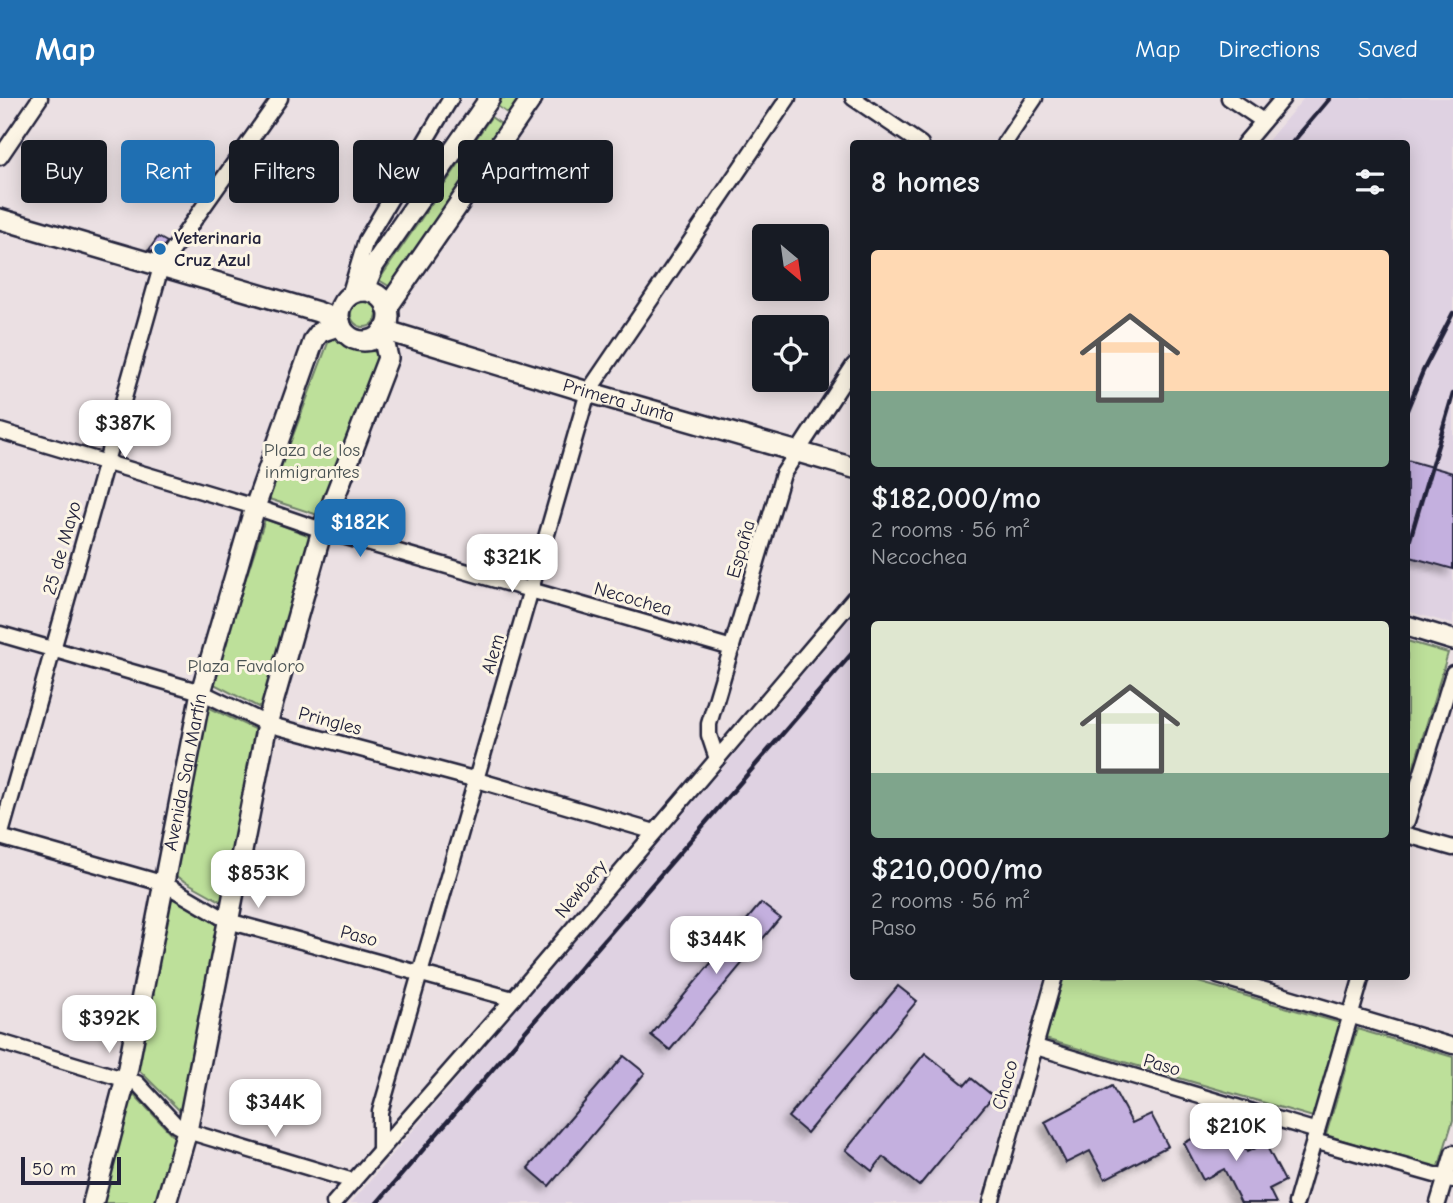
<!DOCTYPE html>
<html lang="en">
<head>
<meta charset="utf-8">
<style>
  :root { --surface:#171b24; --page:#20242c; --text:#f1f3f6; --muted:#9ea1a6; --accent:#1f6fb2 }
  body { margin:0; font-family:"Comic Neue",sans-serif; background:var(--page); color:var(--text); height:100vh; display:flex; flex-direction:column; font-size:26px; white-space:nowrap }
  * { box-sizing:border-box; margin:0 }
  p { font-size:23px; color:var(--muted) }
  .icon { flex:none; width:38px; height:38px; fill:none; stroke:currentColor; stroke-width:2; stroke-linecap:round; stroke-linejoin:round }
  .map { position:relative; flex:1; overflow:hidden }
  .details { position:absolute; left:850px; top:42px; width:560px; height:840px; display:flex; flex-direction:column; background:var(--surface); border-radius:7px; box-shadow:0 4px 18px #0003 }
  .details>* { flex:none }
  .top-card { position:absolute; left:21px; top:42px; width:665px; height:63px; display:flex; gap:14px }
  .needle { width:46px; rotate:151deg }
  .tools { position:absolute; left:752px; top:126px; display:grid; gap:14px }
  .tools a { display:grid; place-items:center; width:77px; height:77px; border-radius:7px; background:var(--surface); box-shadow:0 4px 18px #0003; font-size:35px }
  .scale { position:absolute; left:21px; bottom:18px; width:100px; box-sizing:border-box; padding-left:7px; border:4px solid #22223b; border-top:0; font-size:19px; line-height:24px; white-space:nowrap; color:#22223b; -webkit-text-stroke:5px #fcf5e5; paint-order:stroke }
  .price { position:absolute; translate:-50% -60px; padding:0 16px; border-radius:14px; background:#fff; color:#222; font-size:23px; line-height:46px; filter:drop-shadow(0 2px 4px #0008) }
  .price::after { content:''; position:absolute; left:50%; top:42px; width:21px; height:16px; margin-left:-10px; background:inherit; clip-path:polygon(0 0,100% 0,50% 100%) }
  .price.current { background:var(--accent); color:#fff }
  ul { padding:0; list-style:none }
  li { display:grid; align-content:center; gap:14px; height:371px; padding:0 21px }
  li span { display:grid; place-items:center; height:217px; border-radius:7px; color:#555 }
  li>.icon { margin-inline-start:auto }
  span .icon { width:126px; height:126px; fill:#fffc; stroke-width:1 }
  li b { font-size:30px }
  h2 { display:flex; justify-content:space-between; align-items:center; height:84px; padding:0 21px; font-size:30px }
  .chip { padding:0 24px; border-radius:7px; background:var(--surface); box-shadow:0 4px 18px #0003; font-size:24px; line-height:63px }
  .chip.current { background:var(--accent); color:#fff }
  header { display:flex; align-items:center; gap:42px; box-sizing:border-box; height:98px; padding:0 35px; background:var(--accent); color:#fff }
  header strong { font-size:33px }
  nav { display:flex; gap:38px; margin-inline-start:auto; font-size:24px }
  .map>svg:first-child { display:block }
  .built { fill:#dfd2e2 }
  .green { fill:#bde09a; stroke:#70816a; stroke-width:2 }
  .building { fill:#c4b0df; stroke:#22223b; stroke-width:2; filter:url(#shadow) }
  .lines { fill:none; stroke-linecap:round; stroke-linejoin:round }
  .street-casing { stroke:#22223b; stroke-width:19 }
  .secondary-casing { stroke:#22223b; stroke-width:24 }
  .street { stroke:#fcf5e5; stroke-width:14 }
  .secondary { stroke:#fcf5e5; stroke-width:19 }
  .rail { stroke:#22223b; stroke-width:4.5 }
  .poi-dot { fill:#1f6fb2; stroke:#fcf5e5; stroke-width:2.5 }
  .labels { text-anchor:middle; dominant-baseline:central; stroke-width:6; stroke-linejoin:round; paint-order:stroke }
  .poi-label { font-size:19px; font-weight:bold; fill:#22223b; stroke:#fcf5e5; text-anchor:start }
  .street-label { font-size:19px; fill:#22223b; stroke:#fcf5e5 }
  .park-label { font-size:19px; fill:#495253; stroke:#fcf5e5 }
</style>
</head>
<body>
<header>
<strong>Map</strong>
<nav><a>Map</a><a>Directions</a><a>Saved</a></nav>
</header>
<div class="map">
<svg width="1453" height="1105" viewBox="0 0 1453 1105">
  <defs>
    <filter id="shadow"><feDropShadow dx="-6" dy="6" stdDeviation="3.5" flood-color="#0004"/></filter>
  </defs>
  <rect width="100%" height="100%" fill="#ebe0e3"/>
  <filter id="ink" filterUnits="userSpaceOnUse"><feTurbulence type="fractalNoise" baseFrequency=".0143" numOctaves="2"/><feDisplacementMap in="SourceGraphic" scale="14" xChannelSelector="R" yChannelSelector="G"/><feConvolveMatrix kernelMatrix="1 2 1 2 8 2 1 2 1" color-interpolation-filters="sRGB"/></filter>
  <g filter="url(#ink)">
    <g class="built">
      <path d="M1304 0H1453V526L1407 513V46H1265Z"/>
      <path d="M854 516V878L1044 879 980 1105H351Z"/>
    </g>
    <g class="green">
      <path d="M500 0H527L514 20 496 7Z"/>
      <path d="M491 19 504 28 392 190 379 182Z"/>
      <circle cx="364" cy="216" r="13"/>
      <path d="M331 237 381 256 321 418 269 401Z"/>
      <path d="M265 421 313 439 262 611 212 585Z"/>
      <path d="M1407 543 1448 555 1407 691Z"/>
      <path d="M208 609 256 632 224 805 174 777Z"/>
      <path d="M172 800 222 829 182 1015 135 968Z"/>
      <path d="M1064 879H1181L1340 925 1313 1019 1045 941Z"/>
      <path d="M1357 931 1453 959V1022L1438 1071 1326 1037Z"/>
      <path d="M130 992 178 1043 158 1105H99Z"/>
    </g>
    <g class="building">
      <path d="M158 139 167 144 159 155 149 152Z"/>
      <path d="M1407 362 1453 375V471L1407 458Z"/>
      <path d="M761 805 780 820 670 952 651 937Z"/>
      <path d="M898 888 917 903 807 1035 788 1019Z"/>
      <path d="M925 955 965 987 971 980 993 998 919 1088 883 1059 872 1073 846 1052Z"/>
      <path d="M624 958 645 975 549 1088 528 1070Z"/>
      <path d="M1112 988 1132 1025 1151 1016 1168 1048 1105 1081 1090 1053 1066 1065 1045 1024Z"/>
      <path d="M1230 1021 1247 1054 1265 1045 1285 1083 1269 1091 1276 1105H1241L1224 1071 1203 1082 1184 1045Z"/>
    </g>
    <g class="lines">
      <defs>
        <g id="street">
          <path d="M280 0 161 169 0 739 165 786 228 823 513 901"/>
          <path d="M853 0 921 46"/>
          <path d="M1229 0 1263 23"/>
          <path d="M1004 46 1035 0"/>
          <path d="M1244 46 1283 0"/>
          <path d="M0 59 40 0"/>
          <path d="M349 198 366 142 451 0"/>
          <path d="M0 333 255 409 322 432 732 550"/>
          <path d="M0 536 201 594 267 626 477 682 655 734"/>
          <path d="M717 661 709 637V626L783 376 854 267"/>
          <path d="M1407 723 1453 575"/>
          <path d="M1407 737 1453 750"/>
          <path d="M1218 878 1453 948"/>
          <path d="M0 944 137 985 176 1027 187 1033 353 1083"/>
          <path d="M1036 949 1317 1033"/>
          <path d="M1314 1043 1453 1082"/>
          <path d="M380 1051V1014L588 294 788 0"/>
          <path d="M334 1105 513 901 854 500"/>
          <path d="M991 1105 1055 878"/>
          <path d="M1296 1105 1362 878"/>
          <path d="M1438 1105 1453 1055"/>
        </g>
        <g id="secondary">
          <path d="M0 121 318 214 340 223"/>
          <path d="M363 193 374 167 490 0"/>
          <circle cx="364" cy="218" r="25"/>
          <path d="M387 210 532 0"/>
          <path id="s1" d="M384 232 588 294 854 370"/>
          <path d="M1407 528 1453 542"/>
          <path id="s2" d="M93 1105 126 980 201 594 255 409 314 242 320 234 341 227"/>
          <path d="M166 1105 187 1033 267 626 322 432 388 260 382 234"/>
        </g>
      </defs>
      <use href="#street" class="street-casing"/>
      <use href="#secondary" class="secondary-casing"/>
      <use href="#street" class="street"/>
      <use href="#secondary" class="secondary"/>
      <g class="rail">
        <path d="M1291 46 1330 0"/>
        <path d="M1407 312 1423 273 1453 215"/>
        <path d="M1407 451 1453 296"/>
        <path d="M377 1105 854 553"/>
      </g>
    </g>
  </g>
  <circle class="poi-dot" cx="160" cy="151" r="7"/>
  <g class="labels">
    <g class="poi-label">
      <text x="174" y="140">Veterinaria<tspan x="174" dy="22">Cruz Azul</tspan></text>
    </g>
    <g class="street-label">
      <text stroke="none"><textPath href="#s1" startOffset="245">Primera Junta</textPath></text>
      <text transform="translate(62 450) rotate(-74)">25 de Mayo</text>
      <text transform="translate(741 451) rotate(-74)">España</text>
      <text transform="translate(633 501) rotate(16)">Necochea</text>
      <text transform="translate(493 556) rotate(-74)">Alem</text>
      <text transform="translate(330 623) rotate(15)">Pringles</text>
      <text stroke="none"><textPath href="#s2" startOffset="441">Avenida San Martín</textPath></text>
      <text transform="translate(581 791) rotate(-50)">Newbery</text>
      <text transform="translate(359 838) rotate(15)">Paso</text>
      <text transform="translate(1162 967) rotate(16)">Paso</text>
      <text transform="translate(1005 987) rotate(-74)">Chaco</text>
    </g>
    <g class="park-label">
      <text x="312" y="352">Plaza de los<tspan x="312" dy="22">inmigrantes</tspan></text>
      <text x="246" y="568">Plaza Favaloro</text>
    </g>
  </g>
</svg>
<div class="tools">
<a><svg class="needle" viewBox="-14 -14 28 28"><path d="M0-13l5 13h-10z" fill="#e53935"/><path d="M0 13l5-13h-10z" fill="#9ea1a6"/></svg></a>
<a><svg class="icon" aria-label="locate" viewBox="0 0 24 24"><circle cx="12" cy="12" r="6"/><path d="M12 2v4M12 18v4M2 12h4M18 12h4"/></svg></a>
</div>
<div class="scale">50 m</div>
<b class="price" style="left:125px;top:362px">$387K</b>
<b class="price current" style="left:360px;top:461px">$182K</b>
<b class="price" style="left:512px;top:496px">$321K</b>
<b class="price" style="left:258px;top:812px">$853K</b>
<b class="price" style="left:716px;top:878px">$344K</b>
<b class="price" style="left:109px;top:957px">$392K</b>
<b class="price" style="left:275px;top:1041px">$344K</b>
<b class="price" style="left:1236px;top:1065px">$210K</b>
<div class="top-card">
<a class="chip">Buy</a>
<a class="chip current">Rent</a>
<a class="chip">Filters</a>
<a class="chip">New</a>
<a class="chip">Apartment</a>
</div>
<section class="details">
<h2>8 homes<svg class="icon" aria-label="filters" viewBox="0 0 24 24"><path d="M4 7h16M4 17h16"/><circle cx="9" cy="7" r="2"/><circle cx="15" cy="17" r="2"/></svg></h2>
<ul>
<li><span style="background:linear-gradient(#ffd9b3 65%,#7fa58c 0)"><svg class="icon" aria-label="home" viewBox="0 0 24 24"><path d="M3 11l9-7 9 7M6 9v11h12V9"/></svg></span><div><b>$182,000/mo</b><p>2 rooms · 56 m²</p><p>Necochea</p></div></li>
<li><span style="background:linear-gradient(#dfe7d0 70%,#7fa58c 0)"><svg class="icon" aria-label="home" viewBox="0 0 24 24"><path d="M3 11l9-7 9 7M6 9v11h12V9"/></svg></span><div><b>$210,000/mo</b><p>2 rooms · 56 m²</p><p>Paso</p></div></li>
</ul>
</section>
</div>
</body>
</html>
